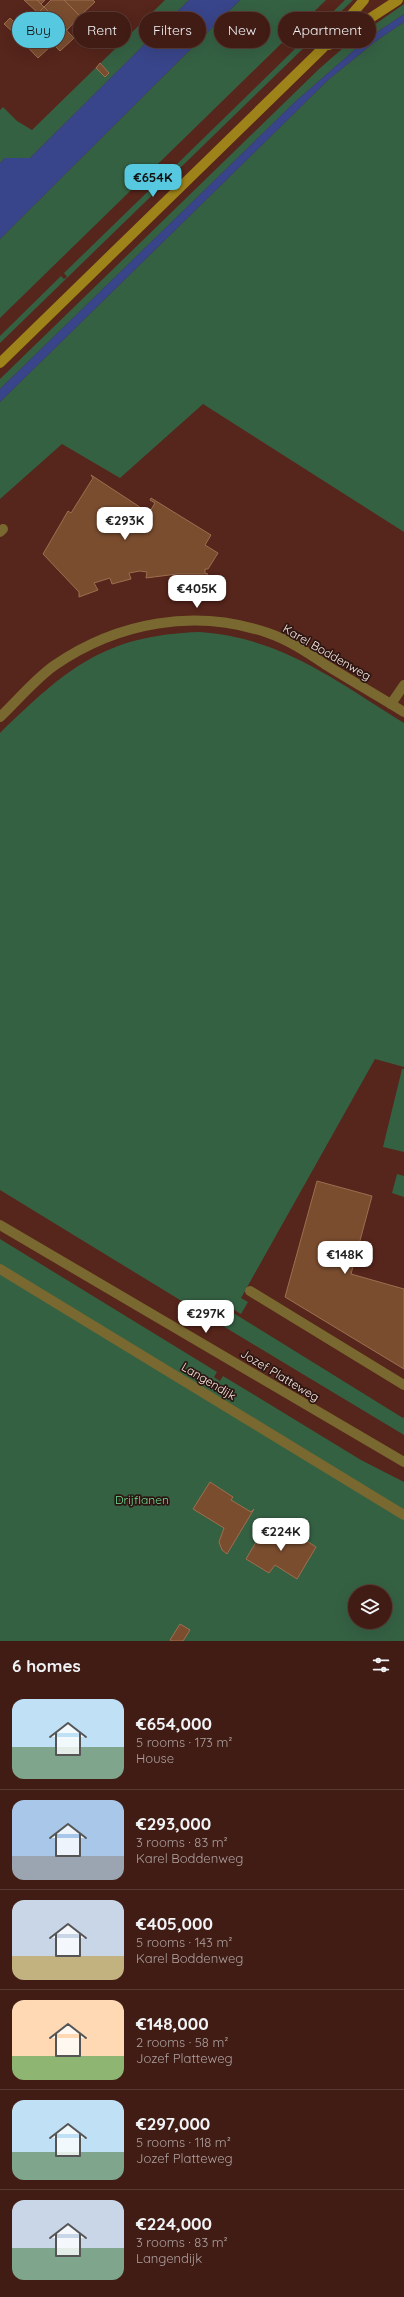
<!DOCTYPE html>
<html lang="en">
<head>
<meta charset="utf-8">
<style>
  :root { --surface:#401c14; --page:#4b2922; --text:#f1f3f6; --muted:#aea1a0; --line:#593a34; --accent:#56c9e1 }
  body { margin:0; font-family:Quicksand,sans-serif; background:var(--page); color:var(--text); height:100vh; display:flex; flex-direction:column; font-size:15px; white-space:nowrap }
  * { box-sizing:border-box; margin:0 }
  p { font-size:13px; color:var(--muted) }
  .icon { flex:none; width:22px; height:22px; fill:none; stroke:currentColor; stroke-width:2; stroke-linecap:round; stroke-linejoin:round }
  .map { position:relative; height:1641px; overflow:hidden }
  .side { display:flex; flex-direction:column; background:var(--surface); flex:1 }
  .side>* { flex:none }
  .hud { position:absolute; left:12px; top:12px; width:380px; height:36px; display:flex; gap:8px }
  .controls { position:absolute; left:348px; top:1585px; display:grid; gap:8px }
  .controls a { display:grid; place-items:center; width:44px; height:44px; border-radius:50%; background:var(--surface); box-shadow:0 4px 16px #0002,0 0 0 1px var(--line); font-size:20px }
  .price { position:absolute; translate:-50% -34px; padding:0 9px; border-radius:8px; background:#fff; color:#222; font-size:13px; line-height:26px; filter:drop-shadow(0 1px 2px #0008) }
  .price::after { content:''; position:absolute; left:50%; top:24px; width:12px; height:9px; margin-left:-6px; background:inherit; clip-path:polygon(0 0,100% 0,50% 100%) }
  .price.selected { background:var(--accent); color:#111 }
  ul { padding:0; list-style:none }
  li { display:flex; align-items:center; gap:12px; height:100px; padding:0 12px }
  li+li { border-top:1px solid var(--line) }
  li span { display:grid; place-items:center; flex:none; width:112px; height:80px; border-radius:12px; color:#555 }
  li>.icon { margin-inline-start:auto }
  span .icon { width:48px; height:48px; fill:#fffc; stroke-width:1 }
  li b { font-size:17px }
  h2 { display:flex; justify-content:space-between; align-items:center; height:48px; padding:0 12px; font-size:17px }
  .pill { padding:0 14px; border-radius:18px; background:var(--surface); box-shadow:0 4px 16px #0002,0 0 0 1px var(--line); font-size:14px; line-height:36px }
  .pill.selected { background:var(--accent); color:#111 }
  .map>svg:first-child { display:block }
  .green { fill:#356143; fill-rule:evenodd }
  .water { fill:#39458a }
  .building { fill:#7a4d2f; stroke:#9e6e4f }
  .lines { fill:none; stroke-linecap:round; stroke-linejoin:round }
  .service { stroke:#79682f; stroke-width:10 }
  .minor { stroke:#79682f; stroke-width:10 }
  .tertiary { stroke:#79682f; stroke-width:10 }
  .secondary { stroke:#9e831a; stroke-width:10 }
  .labels { text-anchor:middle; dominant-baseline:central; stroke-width:3.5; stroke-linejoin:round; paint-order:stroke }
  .street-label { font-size:12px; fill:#fbe7e3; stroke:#2c1611 }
  .park-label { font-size:12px; fill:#71df97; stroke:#2c1611 }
</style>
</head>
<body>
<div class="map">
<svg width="404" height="1641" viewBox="0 0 404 1641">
  <rect width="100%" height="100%" fill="#56251b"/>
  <g class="green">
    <path d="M165 0H189L30 158H5L0 163V110L3 107 17 121 32 130Z"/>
    <path d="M240 0H326L0 318V239Z"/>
    <path d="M345 0H353L0 343V336L61 276 64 279 67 277 64 273 171 169 174 173 177 170 174 167 302 42 305 45 308 42 305 39Z"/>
    <path d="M404 4V14L367 39 296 101 0 389V379L319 69 351 41Z"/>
    <path d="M404 22V532L203 404 120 478 62 444 0 499V402L328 80 376 41Z"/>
    <path d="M200 632C282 638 336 681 404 723V1067L375 1059 241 1298 248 1302 241 1314 226 1305 216 1322 0 1190V733C66 669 104 635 200 632Z"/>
    <path d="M402 1069H404V1152L383 1147Z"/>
    <path d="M397 1174 404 1176V1197L392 1193Z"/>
    <path d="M0 1239 217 1372 214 1377 220 1381 223 1376 361 1460 404 1482V1641H0ZM355 1592H385V1622H355Z"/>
    <path d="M227 1309 403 1418 404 1417V1435L218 1323Z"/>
  </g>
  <g class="water">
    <path d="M189 0H240L0 239V163L5 158H30Z"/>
    <path d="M404 14V22L376 41 328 80 0 402V389L296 101 367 39Z"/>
  </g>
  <g class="building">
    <path d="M24 0H37L44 7 38 13Z"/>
    <path d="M37 0H45L41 4Z"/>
    <path d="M51 0H64L80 16 67 30 44 7Z"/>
    <path d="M64 0H93L95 2 80 16Z"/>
    <path d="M44 7 74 38 60 51 30 21Z"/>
    <path d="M10 18 17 25V29L13 32 4 24Z"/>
    <path d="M30 21 53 44 38 58 16 35Z"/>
    <path d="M100 63 109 73 105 77 96 68Z"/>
    <path d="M91 475 149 513 155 503 150 500 151 498 211 535 205 545 218 553 208 569H205V573L208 574H177L146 578 147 572 140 571 129 573 131 579 112 584 110 578 94 583 98 590 79 597V592L43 554 68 511 71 513 93 478Z"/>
    <path d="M317 1181 372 1196 351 1274 404 1289V1369L285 1297Z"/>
    <path d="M210 1482 233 1497 231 1500 251 1512 254 1509 227 1554 222 1550 219 1542 224 1528 193 1509Z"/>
    <path d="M265 1527 277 1535 280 1530 287 1535 290 1530 316 1547 297 1579 275 1565 269 1573 246 1559Z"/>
    <path d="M180 1624 190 1630 183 1641H172L170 1640Z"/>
  </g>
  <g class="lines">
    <g class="service">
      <path d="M0 532 3 529"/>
      <path d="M391 704 404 685"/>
      <path d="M250 1291 404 1385"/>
    </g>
    <g class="minor">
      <path d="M0 717C17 701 36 678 55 665 118 622 195 608 268 633 289 640 308 653 326 665 352 681 378 696 404 712"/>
      <path d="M0 1269 404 1515"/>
    </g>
    <path class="tertiary" d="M0 1225 404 1462"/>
    <g class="secondary">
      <path d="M329 45 398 0"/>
      <path d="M0 363 322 49 364 0"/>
    </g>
  </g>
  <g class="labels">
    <g class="street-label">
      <text transform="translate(327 652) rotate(30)">Karel Boddenweg</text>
      <text transform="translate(280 1375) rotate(31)">Jozef Platteweg</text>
      <text transform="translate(209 1381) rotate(31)">Langendijk</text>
    </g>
    <g class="park-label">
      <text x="142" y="1499">Drijflanen</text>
    </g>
  </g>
</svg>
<div class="controls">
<a><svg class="icon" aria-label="layers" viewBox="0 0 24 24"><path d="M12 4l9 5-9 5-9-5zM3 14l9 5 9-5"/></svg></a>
</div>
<b class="price selected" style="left:153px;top:198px">€654K</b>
<b class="price" style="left:125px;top:541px">€293K</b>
<b class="price" style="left:197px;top:609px">€405K</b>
<b class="price" style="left:345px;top:1275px">€148K</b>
<b class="price" style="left:206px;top:1334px">€297K</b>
<b class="price" style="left:281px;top:1552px">€224K</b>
<div class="hud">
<a class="pill selected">Buy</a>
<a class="pill">Rent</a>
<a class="pill">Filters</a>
<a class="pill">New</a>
<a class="pill">Apartment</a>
</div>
</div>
<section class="side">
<h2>6 homes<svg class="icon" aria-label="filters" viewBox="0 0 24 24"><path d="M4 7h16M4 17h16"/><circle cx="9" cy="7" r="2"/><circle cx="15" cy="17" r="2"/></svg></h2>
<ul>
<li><span style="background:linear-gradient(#bfe0f5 60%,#7fa58c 0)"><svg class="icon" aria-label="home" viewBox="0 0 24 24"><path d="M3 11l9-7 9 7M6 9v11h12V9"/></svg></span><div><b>€654,000</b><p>5 rooms · 173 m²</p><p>House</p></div></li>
<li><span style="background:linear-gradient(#a9c7e8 70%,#9aa5b1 0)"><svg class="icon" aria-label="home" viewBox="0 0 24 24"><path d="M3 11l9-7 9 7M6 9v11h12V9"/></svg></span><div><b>€293,000</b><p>3 rooms · 83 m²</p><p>Karel Boddenweg</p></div></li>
<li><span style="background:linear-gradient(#c9d6e8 70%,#c2b280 0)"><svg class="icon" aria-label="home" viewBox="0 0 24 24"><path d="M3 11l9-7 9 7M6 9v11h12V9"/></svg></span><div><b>€405,000</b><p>5 rooms · 143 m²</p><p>Karel Boddenweg</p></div></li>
<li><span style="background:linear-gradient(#ffd9b3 70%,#8fb573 0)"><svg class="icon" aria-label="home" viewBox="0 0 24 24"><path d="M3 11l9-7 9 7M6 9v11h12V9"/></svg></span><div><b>€148,000</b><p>2 rooms · 58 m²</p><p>Jozef Platteweg</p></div></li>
<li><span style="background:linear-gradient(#bfe0f5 65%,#7fa58c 0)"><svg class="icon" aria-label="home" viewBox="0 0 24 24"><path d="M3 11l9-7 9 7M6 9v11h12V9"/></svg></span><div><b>€297,000</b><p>5 rooms · 118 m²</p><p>Jozef Platteweg</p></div></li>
<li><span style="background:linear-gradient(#c9d6e8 60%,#7fa58c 0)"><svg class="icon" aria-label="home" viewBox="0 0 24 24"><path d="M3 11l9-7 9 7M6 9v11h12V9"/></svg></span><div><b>€224,000</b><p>3 rooms · 83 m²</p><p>Langendijk</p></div></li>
</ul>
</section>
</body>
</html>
